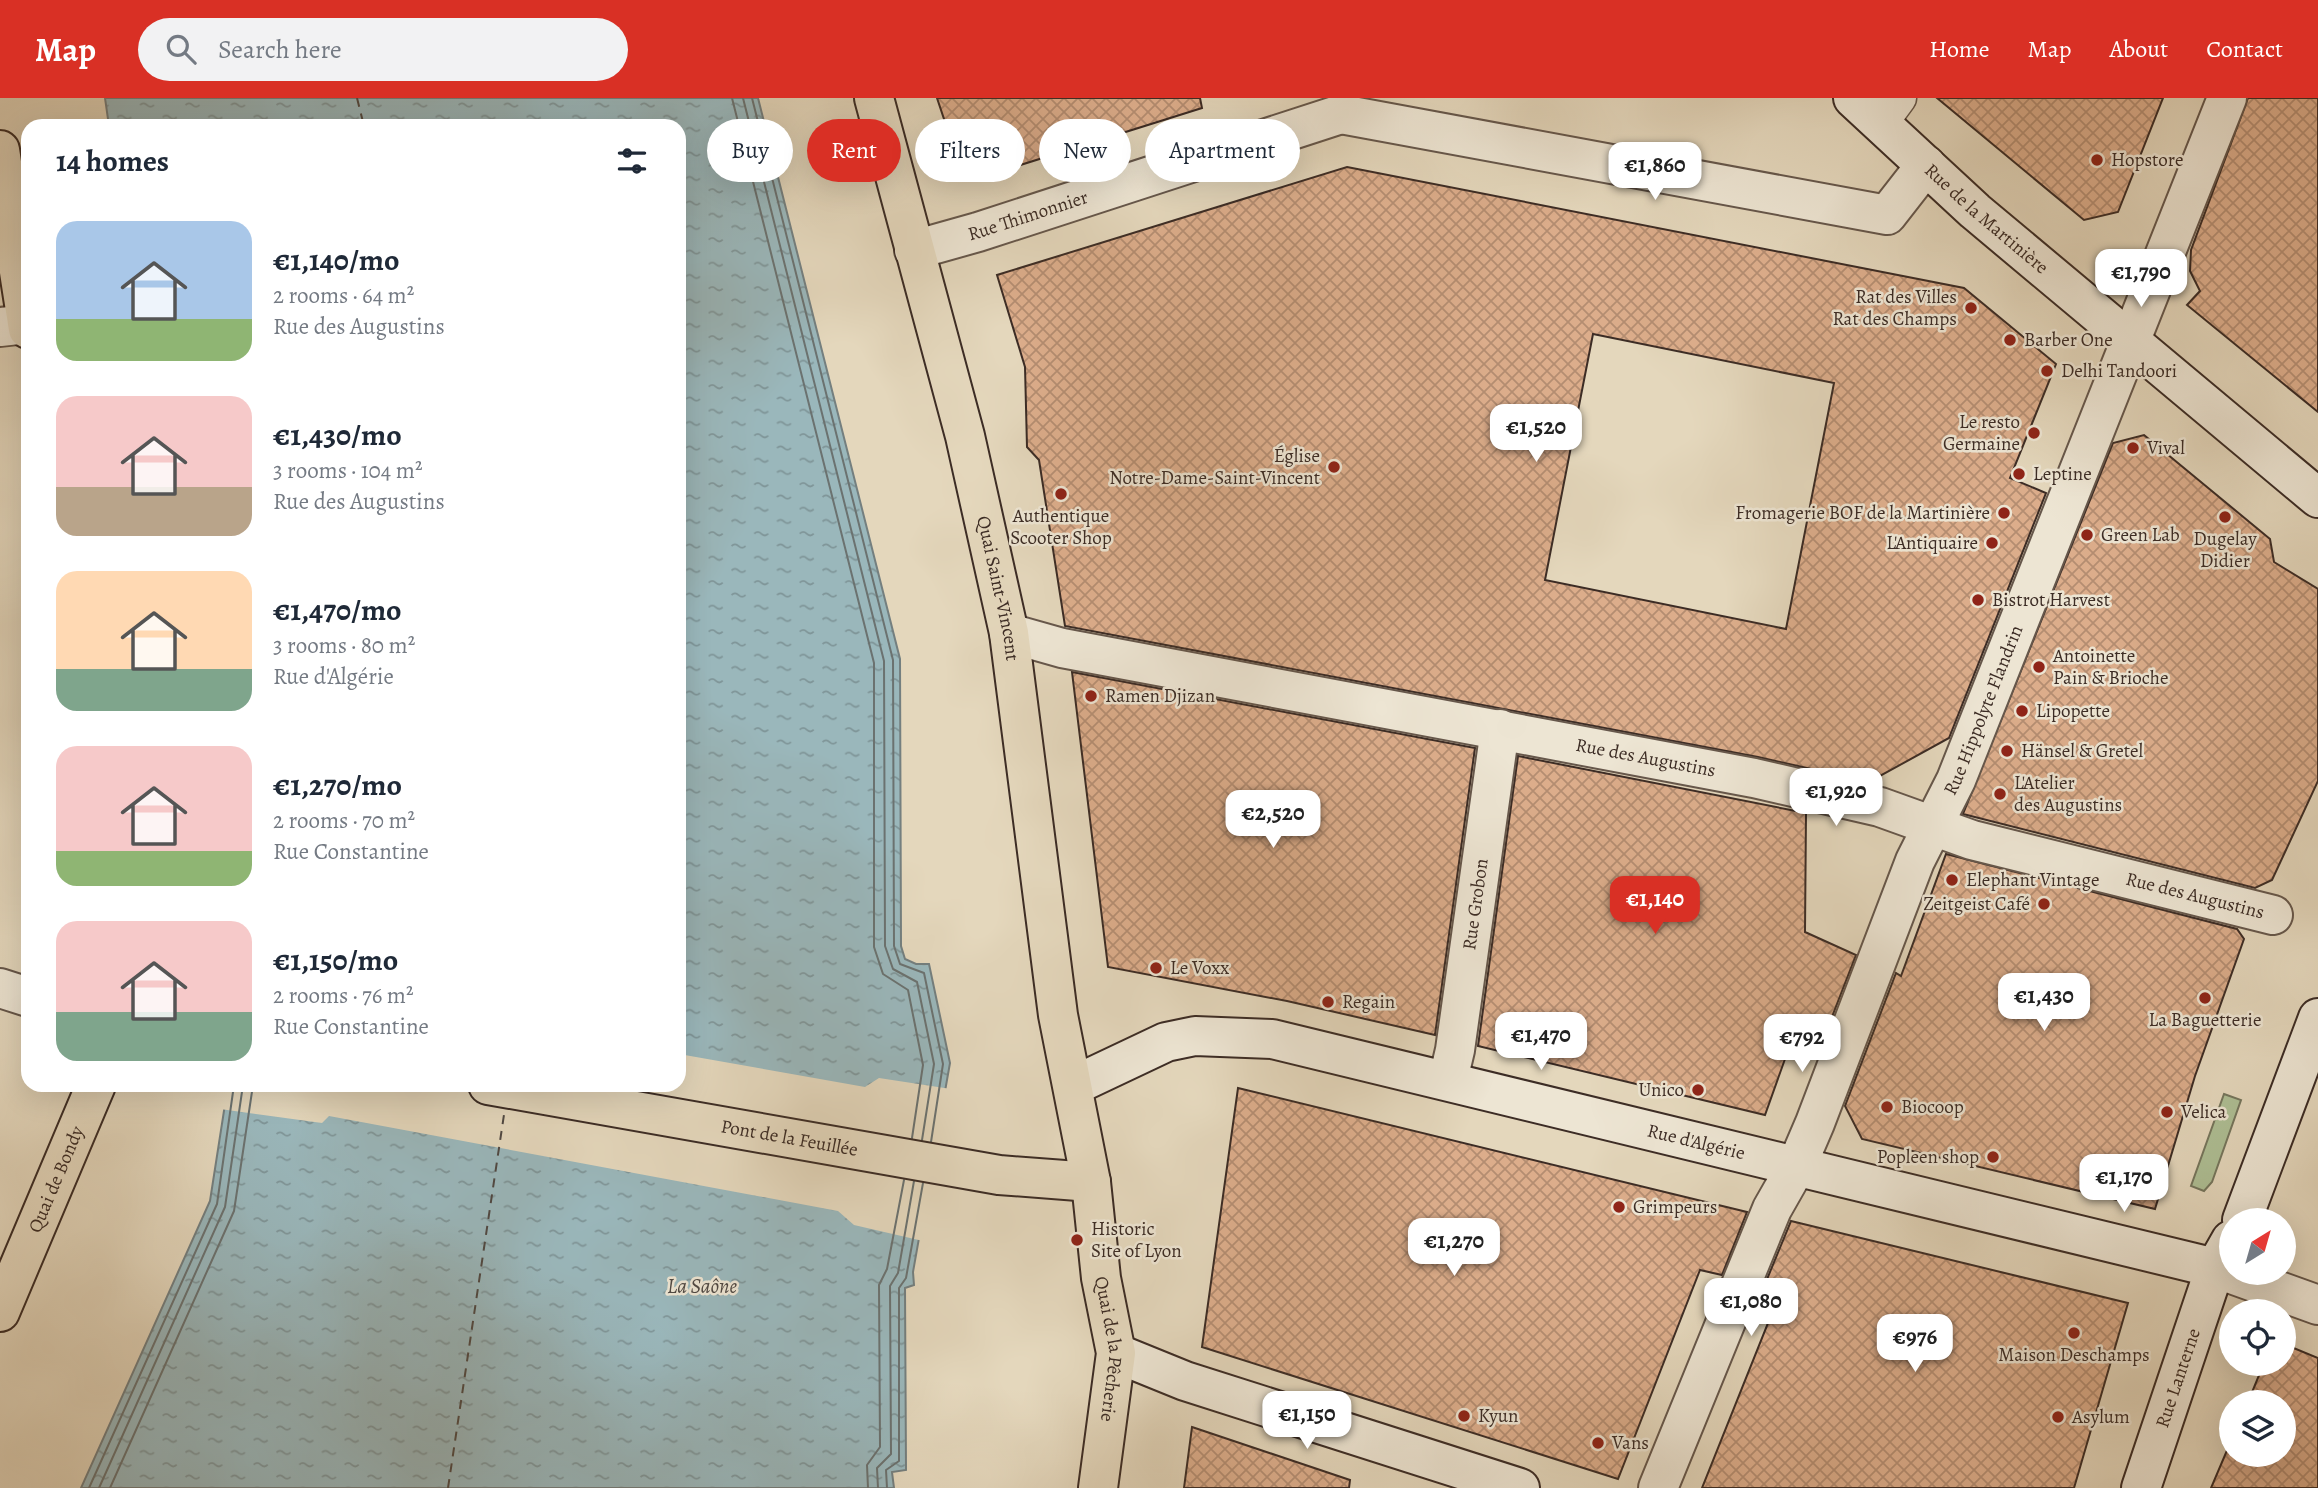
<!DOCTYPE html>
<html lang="en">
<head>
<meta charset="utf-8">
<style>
  :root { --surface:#fff; --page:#f2f2f3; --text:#1f2937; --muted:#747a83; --accent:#d93025 }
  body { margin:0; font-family:Alegreya,serif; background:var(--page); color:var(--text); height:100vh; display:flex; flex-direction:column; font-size:26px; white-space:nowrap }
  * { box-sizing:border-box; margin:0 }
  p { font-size:23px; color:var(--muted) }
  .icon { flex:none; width:38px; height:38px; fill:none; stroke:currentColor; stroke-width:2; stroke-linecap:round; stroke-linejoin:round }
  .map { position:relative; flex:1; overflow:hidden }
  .panel { position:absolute; left:21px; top:21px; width:665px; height:973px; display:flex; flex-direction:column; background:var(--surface); border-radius:21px; box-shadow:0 7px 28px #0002 }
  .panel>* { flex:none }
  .banner { position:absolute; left:707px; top:21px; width:665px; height:63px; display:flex; gap:14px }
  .needle { width:46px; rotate:37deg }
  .controls { position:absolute; left:2219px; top:1110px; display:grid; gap:14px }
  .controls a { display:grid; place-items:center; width:77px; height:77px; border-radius:50%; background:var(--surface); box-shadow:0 7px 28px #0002; font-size:35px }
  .price { position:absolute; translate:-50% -60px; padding:0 16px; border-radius:14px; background:#fff; color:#222; font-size:23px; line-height:46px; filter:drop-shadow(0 2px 4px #0008) }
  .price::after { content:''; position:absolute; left:50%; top:42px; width:21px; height:16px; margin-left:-10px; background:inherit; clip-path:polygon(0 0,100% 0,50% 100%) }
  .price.selected { background:var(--accent); color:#fff }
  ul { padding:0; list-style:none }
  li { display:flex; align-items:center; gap:21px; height:175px; padding:0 35px }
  li span { display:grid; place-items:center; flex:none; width:196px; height:140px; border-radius:21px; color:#555 }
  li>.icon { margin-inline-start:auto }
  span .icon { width:84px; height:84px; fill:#fffc; stroke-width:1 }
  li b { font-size:30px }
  h2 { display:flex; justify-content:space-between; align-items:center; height:84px; padding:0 35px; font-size:30px }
  .tag { padding:0 24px; border-radius:32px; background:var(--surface); box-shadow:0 7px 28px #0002; font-size:24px; line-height:63px }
  .tag.selected { background:var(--accent); color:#fff }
  header { display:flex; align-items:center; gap:42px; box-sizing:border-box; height:98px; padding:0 35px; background:var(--accent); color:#fff }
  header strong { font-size:33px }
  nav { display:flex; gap:38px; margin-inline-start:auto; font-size:24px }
  .search { width:490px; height:63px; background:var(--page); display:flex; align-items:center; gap:18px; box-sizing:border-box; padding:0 24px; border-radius:38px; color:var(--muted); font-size:26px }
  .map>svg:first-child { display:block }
  .grass { fill:#aebf95; stroke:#75765d; stroke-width:2 }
  .water { fill:url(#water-ripples); stroke:#747f7f; stroke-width:2 }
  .pier { fill:#e4d7bc }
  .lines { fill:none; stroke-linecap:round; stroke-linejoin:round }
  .shore { stroke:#6b7270; stroke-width:2 }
  .ferry { stroke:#4f4843; stroke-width:2; stroke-dasharray:9 7; stroke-linecap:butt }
  .building { fill:url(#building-cross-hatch); stroke:#3c2c25; stroke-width:2; fill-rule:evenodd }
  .lane-casing { stroke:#66574b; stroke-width:35 }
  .street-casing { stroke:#66574b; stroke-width:42 }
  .secondary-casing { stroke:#3c2c25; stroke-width:42 }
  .primary-casing { stroke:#3c2c25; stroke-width:42 }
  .lane { stroke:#ede5d3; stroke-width:32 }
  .street { stroke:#ede5d3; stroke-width:38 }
  .secondary { stroke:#ede5d3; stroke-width:38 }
  .primary { stroke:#e4d7bc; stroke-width:38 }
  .poi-dot { fill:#8f2418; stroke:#ede5d3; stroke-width:2.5 }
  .labels { text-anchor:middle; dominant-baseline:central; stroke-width:5; stroke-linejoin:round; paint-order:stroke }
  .poi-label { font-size:19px; fill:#3c2c25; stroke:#ede5d3; text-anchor:start }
  .street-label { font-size:19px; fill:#3c2c25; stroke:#ede5d3 }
  .water-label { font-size:21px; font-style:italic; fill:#4f4843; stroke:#ede5d3 }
</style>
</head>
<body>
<header>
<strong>Map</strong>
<div class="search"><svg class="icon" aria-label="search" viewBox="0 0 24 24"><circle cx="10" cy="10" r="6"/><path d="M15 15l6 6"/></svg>Search here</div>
<nav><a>Home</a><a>Map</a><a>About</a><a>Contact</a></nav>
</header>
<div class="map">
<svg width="2318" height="1390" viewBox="0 0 2318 1390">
  <defs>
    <pattern id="water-ripples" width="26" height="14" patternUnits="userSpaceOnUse" patternTransform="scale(1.75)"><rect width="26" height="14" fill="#9ab7bb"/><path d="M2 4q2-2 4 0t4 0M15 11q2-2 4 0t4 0" fill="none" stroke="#7f9598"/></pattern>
    <pattern id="building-cross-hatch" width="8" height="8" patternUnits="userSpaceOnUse" patternTransform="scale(1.75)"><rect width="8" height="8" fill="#dcad8b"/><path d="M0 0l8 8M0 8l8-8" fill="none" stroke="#b48d71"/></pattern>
  </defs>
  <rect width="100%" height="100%" fill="#e4d7bc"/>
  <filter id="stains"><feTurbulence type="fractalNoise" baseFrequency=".00286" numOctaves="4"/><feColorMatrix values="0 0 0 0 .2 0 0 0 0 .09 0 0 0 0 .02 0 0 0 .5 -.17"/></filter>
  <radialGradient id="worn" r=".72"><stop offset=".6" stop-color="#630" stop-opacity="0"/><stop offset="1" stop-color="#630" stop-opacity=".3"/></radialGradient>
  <path class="grass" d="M2224 996 2241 1002 2212 1084 2204 1093 2191 1088Z"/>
  <path class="water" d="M105 0H758L900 561 901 848 905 861 916 866H929L950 965 913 1174 914 1187 905 1190 906 1372 892 1374 894 1390H81L210 1103 228 987H679V28H109Z"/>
  <path class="pier" d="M679 956 865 989 879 980 951 991 923 1143 854 1127 838 1113 329 1018 322 1025 220 1011 224 987H679Z"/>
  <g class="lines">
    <g class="shore">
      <path d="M732 0 874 565V849L883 876 908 892 923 967 912 1040"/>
      <path d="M743 0 884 563 885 848 893 871 917 884 934 966 922 1042"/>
      <path d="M752 0 893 562 894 848 900 866 924 875 943 966 931 1044"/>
      <path d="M89 1390 217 1106 234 987"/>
      <path d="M99 1390 225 1109 243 987"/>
      <path d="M110 1390 234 1113 253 987"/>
      <path d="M868 1390 867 1367 880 1349 879 1187 887 1171 904 1082"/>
      <path d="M878 1390 877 1370 891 1356 890 1188 898 1175 914 1083"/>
      <path d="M887 1390 886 1372 899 1363V1190L906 1180 923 1085"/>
    </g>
    <g class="ferry">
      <path d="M357 0 364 28"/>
      <path d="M448 1390 505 1010"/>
    </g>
  </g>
  <g class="building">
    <path d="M937 0H1200L1202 10 998 74 954 51Z"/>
    <path d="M1937 0H2163L2118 114 2084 122Z"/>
    <path d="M2248 0H2318V314L2187 207 2200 193 2190 173 2191 152Z"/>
    <path d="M1347 69 1964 190 2056 266 2010 380 2046 395 1949 640 1869 684 1758 659 1065 528 1039 362 1027 349 1025 269 997 177ZM1593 236 1834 285 1786 531 1545 482Z"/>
    <path d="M2144 337 2270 441 2274 464 2318 491V683L2272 782 2255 790 1963 716 2113 345Z"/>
    <path d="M1072 574 1475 650 1435 937 1287 903 1108 869Z"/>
    <path d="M1518 658 1806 715 1805 834 1856 857 1818 955 1800 919 1765 1017 1478 948Z"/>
    <path d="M1946 756 2237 831 2244 841 2195 978 2155 1111 1862 1041 1845 1008 1896 875 1901 878Z"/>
    <path d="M1238 990 1747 1114 1722 1177 1700 1172 1618 1381 1202 1249Z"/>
    <path d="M1791 1123 2128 1205 2074 1390H1702L1782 1190 1765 1186Z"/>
    <path d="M2284 1246 2318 1260V1390H2211L2231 1343V1356H2284V1304H2248L2264 1265H2284Z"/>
    <path d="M1192 1329 1350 1382 1349 1390H1184Z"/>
  </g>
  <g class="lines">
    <defs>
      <path id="lane" d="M1881 26 1900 0"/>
      <g id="street">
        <path d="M1341 16 1887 117 1926 67"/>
        <path id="s1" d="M914 152 978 134 1341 16"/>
        <path d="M0 229 27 226"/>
        <path id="s2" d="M1009 535 1062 550 1754 680 1880 709 1972 742 2273 817"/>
        <path d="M0 890 28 899"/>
        <path id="s3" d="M1448 982 1455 952 1500 631"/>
        <path d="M2215 1170 2318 1207"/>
        <path id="s4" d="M1658 1390 1772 1111 1797 1067 1815 1025 1915 763 1956 682 2227 0"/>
      </g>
      <g id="secondary">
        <path id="s5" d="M1853 0 1975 113 2318 400"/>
        <path id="s6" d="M1073 988 1166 944 1195 938 1272 941 2215 1170"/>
        <path d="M2242 1122 2318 920"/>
        <path d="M1116 1255 1185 1283 1520 1390"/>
        <path id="s7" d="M2141 1390 2215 1170 2231 1142"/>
      </g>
      <g id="primary">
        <path id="s8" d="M874 0 965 338 1009 535 1058 917 1091 1084 1101 1180 1116 1255 1098 1390"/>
        <path d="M0 52 28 231"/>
        <path id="s9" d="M488 987 999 1077 1091 1084"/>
        <path id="s10" d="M0 1214 96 987"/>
      </g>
    </defs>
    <use href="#lane" class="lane-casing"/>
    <use href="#street" class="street-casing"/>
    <use href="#secondary" class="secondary-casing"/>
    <use href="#primary" class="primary-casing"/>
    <use href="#lane" class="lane"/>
    <use href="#street" class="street"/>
    <use href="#secondary" class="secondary"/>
    <use href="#primary" class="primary"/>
  </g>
  <g class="poi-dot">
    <circle cx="2097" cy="62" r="7"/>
    <circle cx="1971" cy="210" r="7"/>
    <circle cx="2010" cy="242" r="7"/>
    <circle cx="2047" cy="273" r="7"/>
    <circle cx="2034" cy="335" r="7"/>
    <circle cx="2133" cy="350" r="7"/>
    <circle cx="1334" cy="369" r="7"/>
    <circle cx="2019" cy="376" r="7"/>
    <circle cx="1061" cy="396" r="7"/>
    <circle cx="2004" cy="415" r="7"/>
    <circle cx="2225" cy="419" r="7"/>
    <circle cx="2087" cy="437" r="7"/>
    <circle cx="1992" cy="445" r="7"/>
    <circle cx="1978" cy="502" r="7"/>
    <circle cx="2039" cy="569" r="7"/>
    <circle cx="1091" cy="598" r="7"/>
    <circle cx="2022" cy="613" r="7"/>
    <circle cx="2007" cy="653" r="7"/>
    <circle cx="2000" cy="696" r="7"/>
    <circle cx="1952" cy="782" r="7"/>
    <circle cx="2044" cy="806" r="7"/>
    <circle cx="1156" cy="870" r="7"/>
    <circle cx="2205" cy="900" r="7"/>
    <circle cx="1328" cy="904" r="7"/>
    <circle cx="1698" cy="992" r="7"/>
    <circle cx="1887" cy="1009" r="7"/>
    <circle cx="2167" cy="1014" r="7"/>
    <circle cx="1993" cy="1059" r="7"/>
    <circle cx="1619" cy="1109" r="7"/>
    <circle cx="1077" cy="1142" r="7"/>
    <circle cx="2074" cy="1235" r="7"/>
    <circle cx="1464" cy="1318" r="7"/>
    <circle cx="2058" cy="1319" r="7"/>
    <circle cx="1598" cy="1345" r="7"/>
  </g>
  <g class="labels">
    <g class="poi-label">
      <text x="2111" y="62">Hopstore</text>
      <text x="1957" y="199" text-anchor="end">Rat des Villes<tspan x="1957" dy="22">Rat des Champs</tspan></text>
      <text x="2024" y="242">Barber One</text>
      <text x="2061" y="273">Delhi Tandoori</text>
      <text x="2020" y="324" text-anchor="end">Le resto<tspan x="2020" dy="22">Germaine</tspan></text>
      <text x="2147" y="350">Vival</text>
      <text x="1320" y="358" text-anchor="end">Église<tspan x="1320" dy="22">Notre-Dame-Saint-Vincent</tspan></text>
      <text x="2033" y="376">Leptine</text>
      <text x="1990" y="415" text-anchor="end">Fromagerie BOF de la Martinière</text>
      <text x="1061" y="418" text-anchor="middle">Authentique<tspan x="1061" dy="22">Scooter Shop</tspan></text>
      <text x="2101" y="437">Green Lab</text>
      <text x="2225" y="441" text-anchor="middle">Dugelay<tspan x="2225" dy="22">Didier</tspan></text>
      <text x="1978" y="445" text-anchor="end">L'Antiquaire</text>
      <text x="1992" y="502">Bistrot Harvest</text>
      <text x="2053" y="558">Antoinette<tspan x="2053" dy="22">Pain &amp; Brioche</tspan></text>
      <text x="1105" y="598">Ramen Djizan</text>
      <text x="2036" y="613">Lipopette</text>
      <text x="2021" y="653">Hänsel &amp; Gretel</text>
      <text x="2014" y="685">L'Atelier<tspan x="2014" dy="22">des Augustins</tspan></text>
      <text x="1966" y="782">Elephant Vintage</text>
      <text x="2030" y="806" text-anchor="end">Zeitgeist Café</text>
      <text x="1170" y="870">Le Voxx</text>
      <text x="1342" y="904">Regain</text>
      <text x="2205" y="922" text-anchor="middle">La Baguetterie</text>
      <text x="1684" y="992" text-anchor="end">Unico</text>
      <text x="1901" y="1009">Biocoop</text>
      <text x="2181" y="1014">Velica</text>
      <text x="1979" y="1059" text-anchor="end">Popleen shop</text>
      <text x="1633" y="1109">Grimpeurs</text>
      <text x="1091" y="1131">Historic<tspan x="1091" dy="22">Site of Lyon</tspan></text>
      <text x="2074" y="1257" text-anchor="middle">Maison Deschamps</text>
      <text x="1478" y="1318">Kyun</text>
      <text x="2072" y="1319">Asylum</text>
      <text x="1612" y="1345">Vans</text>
    </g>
    <g class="street-label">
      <text stroke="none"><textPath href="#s1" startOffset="119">Rue Thimonnier</textPath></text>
      <text stroke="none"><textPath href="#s5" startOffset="180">Rue de la Martinière</textPath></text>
      <text stroke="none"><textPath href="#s8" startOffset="506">Quai Saint-Vincent</textPath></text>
      <text stroke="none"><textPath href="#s4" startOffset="844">Rue Hippolyte Flandrin</textPath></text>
      <text stroke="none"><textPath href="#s2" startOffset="649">Rue des Augustins</textPath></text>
      <text stroke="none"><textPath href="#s2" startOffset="1216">Rue des Augustins</textPath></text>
      <text stroke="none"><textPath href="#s3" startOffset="178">Rue Grobon</textPath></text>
      <text stroke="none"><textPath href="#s9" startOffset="306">Pont de la Feuillée</textPath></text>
      <text stroke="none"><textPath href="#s6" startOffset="646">Rue d'Algérie</textPath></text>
      <text stroke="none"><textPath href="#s10" startOffset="144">Quai de Bondy</textPath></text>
      <text stroke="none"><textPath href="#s8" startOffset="1276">Quai de la Pêcherie</textPath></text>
      <text stroke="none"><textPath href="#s7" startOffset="116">Rue Lanterne</textPath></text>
    </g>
    <g class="water-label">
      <text x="702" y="1188">La Saône</text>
    </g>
  </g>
  <rect width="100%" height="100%" filter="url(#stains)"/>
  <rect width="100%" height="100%" fill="url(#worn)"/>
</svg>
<div class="controls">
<a><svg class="needle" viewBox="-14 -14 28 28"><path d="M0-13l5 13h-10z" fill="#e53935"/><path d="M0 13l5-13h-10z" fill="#747a83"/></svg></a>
<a><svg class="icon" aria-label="locate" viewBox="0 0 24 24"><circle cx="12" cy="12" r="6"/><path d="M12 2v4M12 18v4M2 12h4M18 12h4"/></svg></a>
<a><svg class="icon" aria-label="layers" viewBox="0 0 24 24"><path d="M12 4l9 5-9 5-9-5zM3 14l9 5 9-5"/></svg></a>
</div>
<b class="price" style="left:1655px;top:104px">€1,860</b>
<b class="price" style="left:2141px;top:211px">€1,790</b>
<b class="price" style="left:1536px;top:366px">€1,520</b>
<b class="price" style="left:1836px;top:730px">€1,920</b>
<b class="price" style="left:1273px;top:752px">€2,520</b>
<b class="price selected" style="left:1655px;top:838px">€1,140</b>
<b class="price" style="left:2044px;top:935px">€1,430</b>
<b class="price" style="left:1541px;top:974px">€1,470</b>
<b class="price" style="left:1802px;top:976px">€792</b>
<b class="price" style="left:2124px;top:1116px">€1,170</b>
<b class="price" style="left:1454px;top:1180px">€1,270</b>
<b class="price" style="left:1751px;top:1240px">€1,080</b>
<b class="price" style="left:1915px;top:1276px">€976</b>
<b class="price" style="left:1307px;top:1353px">€1,150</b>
<div class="banner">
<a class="tag">Buy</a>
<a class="tag selected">Rent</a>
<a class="tag">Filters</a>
<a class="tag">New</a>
<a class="tag">Apartment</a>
</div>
<section class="panel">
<h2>14 homes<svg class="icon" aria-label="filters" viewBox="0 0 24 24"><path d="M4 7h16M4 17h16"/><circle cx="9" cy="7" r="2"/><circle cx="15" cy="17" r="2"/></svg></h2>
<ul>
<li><span style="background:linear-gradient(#a9c7e8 70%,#8fb573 0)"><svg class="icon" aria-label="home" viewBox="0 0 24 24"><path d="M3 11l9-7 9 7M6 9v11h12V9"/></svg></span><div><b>€1,140/mo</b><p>2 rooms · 64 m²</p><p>Rue des Augustins</p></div></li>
<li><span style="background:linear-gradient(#f6c9c9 65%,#b9a48a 0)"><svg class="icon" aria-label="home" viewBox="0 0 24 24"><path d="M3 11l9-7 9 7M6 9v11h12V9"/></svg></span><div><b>€1,430/mo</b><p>3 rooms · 104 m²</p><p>Rue des Augustins</p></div></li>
<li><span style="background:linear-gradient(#ffd9b3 70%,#7fa58c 0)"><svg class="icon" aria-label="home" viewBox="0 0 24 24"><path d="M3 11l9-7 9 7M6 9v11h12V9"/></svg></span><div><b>€1,470/mo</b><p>3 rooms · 80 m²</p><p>Rue d'Algérie</p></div></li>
<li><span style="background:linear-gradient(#f6c9c9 75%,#8fb573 0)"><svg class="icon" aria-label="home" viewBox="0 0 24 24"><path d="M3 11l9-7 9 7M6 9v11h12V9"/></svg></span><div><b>€1,270/mo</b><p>2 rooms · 70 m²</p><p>Rue Constantine</p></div></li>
<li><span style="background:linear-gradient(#f6c9c9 65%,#7fa58c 0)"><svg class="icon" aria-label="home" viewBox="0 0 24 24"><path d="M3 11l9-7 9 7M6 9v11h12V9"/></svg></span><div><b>€1,150/mo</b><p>2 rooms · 76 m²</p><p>Rue Constantine</p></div></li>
</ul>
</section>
</div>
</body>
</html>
